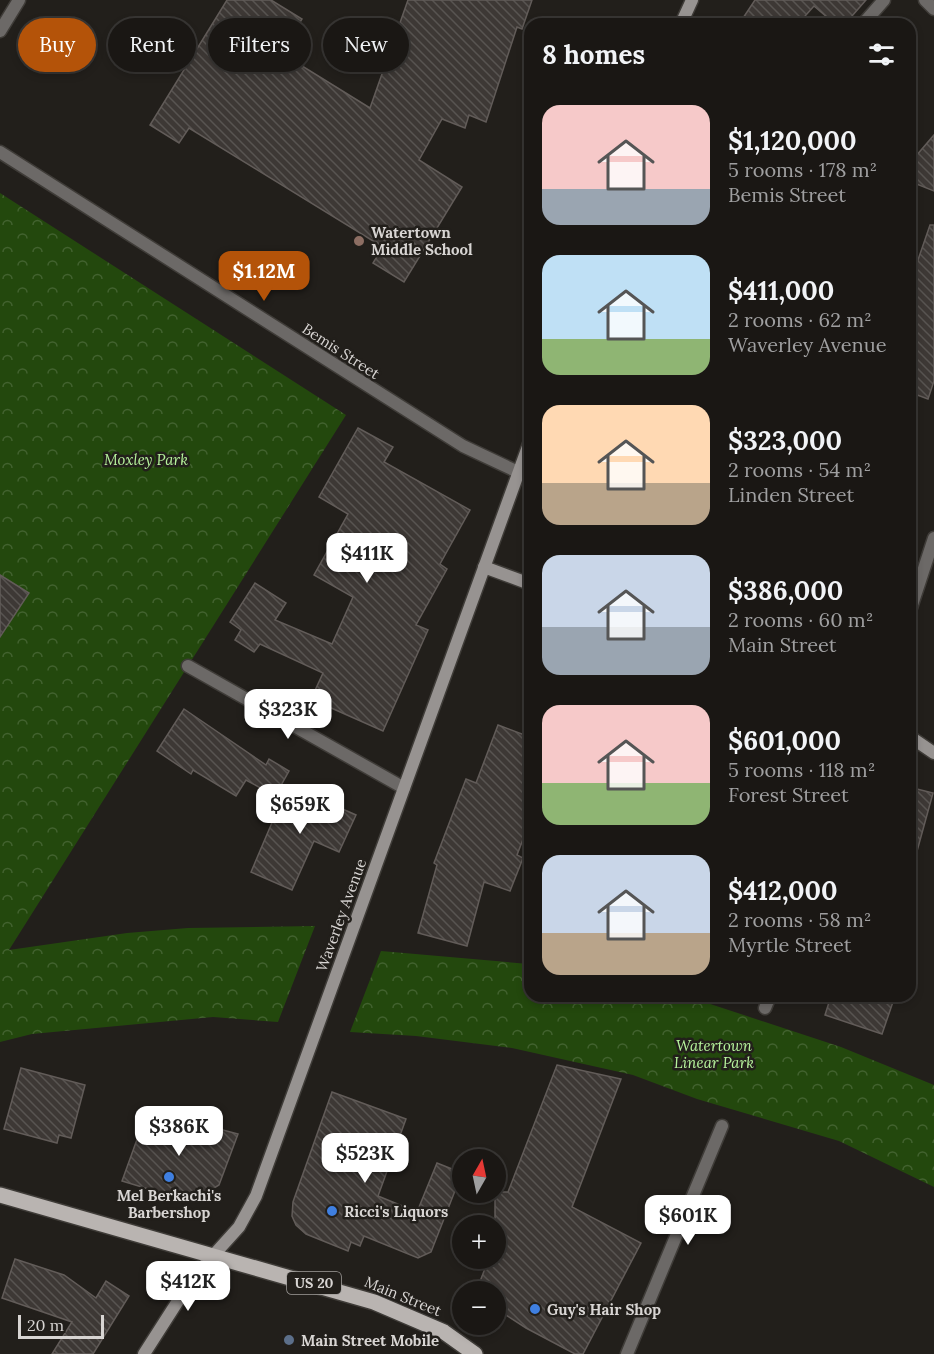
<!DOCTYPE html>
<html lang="en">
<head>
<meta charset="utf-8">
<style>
  :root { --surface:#1a1714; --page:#272422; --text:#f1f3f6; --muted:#9f9fa0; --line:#383634; --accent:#b45309 }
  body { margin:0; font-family:Lora,serif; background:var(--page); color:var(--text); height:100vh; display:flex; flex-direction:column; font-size:22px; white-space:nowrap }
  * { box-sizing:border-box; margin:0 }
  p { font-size:20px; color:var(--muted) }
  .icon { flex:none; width:33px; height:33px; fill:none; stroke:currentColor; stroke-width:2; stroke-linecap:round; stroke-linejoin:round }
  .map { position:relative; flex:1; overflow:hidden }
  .details { position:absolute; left:524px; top:18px; width:392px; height:984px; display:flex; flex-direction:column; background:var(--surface); border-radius:18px; box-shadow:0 3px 9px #0003,0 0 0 2px var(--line) }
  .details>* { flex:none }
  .top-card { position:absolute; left:18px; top:18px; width:416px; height:54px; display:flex; gap:12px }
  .needle { width:39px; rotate:9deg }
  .buttons { position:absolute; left:452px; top:1149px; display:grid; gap:12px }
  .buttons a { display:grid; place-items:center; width:54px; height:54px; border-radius:50%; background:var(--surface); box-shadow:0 3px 9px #0003,0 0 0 2px var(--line); font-size:30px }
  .scale { position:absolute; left:18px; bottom:15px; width:86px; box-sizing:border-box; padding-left:6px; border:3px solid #d8d5d3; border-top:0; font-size:16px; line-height:21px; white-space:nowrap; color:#d8d5d3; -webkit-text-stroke:4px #221f1b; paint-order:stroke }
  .price { position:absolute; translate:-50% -51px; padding:0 14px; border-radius:12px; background:#fff; color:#222; font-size:20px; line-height:39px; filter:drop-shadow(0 2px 3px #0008) }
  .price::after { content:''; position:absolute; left:50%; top:36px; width:18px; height:14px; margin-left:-9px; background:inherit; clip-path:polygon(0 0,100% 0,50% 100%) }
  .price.current { background:var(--accent); color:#fff }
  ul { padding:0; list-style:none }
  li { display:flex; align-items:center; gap:18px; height:150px; padding:0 18px }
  li span { display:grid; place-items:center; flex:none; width:168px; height:120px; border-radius:18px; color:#555 }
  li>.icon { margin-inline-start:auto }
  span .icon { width:72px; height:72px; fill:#fffc; stroke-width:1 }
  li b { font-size:26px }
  h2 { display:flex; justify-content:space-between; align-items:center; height:72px; padding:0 18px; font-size:26px }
  .tag { padding:0 21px; border-radius:27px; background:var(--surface); box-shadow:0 3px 9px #0003,0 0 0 2px var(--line); font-size:21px; line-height:54px }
  .tag.current { background:var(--accent); color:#fff }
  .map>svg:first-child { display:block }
  .park { fill:url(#park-crowns) }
  .building { fill:url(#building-back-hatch); stroke:#625c59; stroke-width:1.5 }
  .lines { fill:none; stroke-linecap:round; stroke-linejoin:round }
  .street-casing { stroke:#3f3c38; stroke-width:15 }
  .secondary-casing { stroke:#3f3c38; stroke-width:15 }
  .primary-casing { stroke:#3f3c38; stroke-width:18 }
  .street { stroke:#6c6967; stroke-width:12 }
  .secondary { stroke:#979391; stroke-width:12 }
  .primary { stroke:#b9b4b1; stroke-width:15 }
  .education-dot { fill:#8d6e63; stroke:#221f1b; stroke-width:2 }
  .shop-dot { fill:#3f7fe0; stroke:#221f1b; stroke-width:2 }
  .service-dot { fill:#5c6f8a; stroke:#221f1b; stroke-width:2 }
  .labels { text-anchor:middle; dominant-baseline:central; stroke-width:5; stroke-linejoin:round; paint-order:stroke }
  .shield { fill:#221f1b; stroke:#a19e9c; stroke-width:1.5 }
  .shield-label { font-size:14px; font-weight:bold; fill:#d8d5d3 }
  .poi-label { font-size:15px; font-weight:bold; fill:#d8d5d3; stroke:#221f1b; text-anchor:start }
  .street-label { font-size:15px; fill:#d8d5d3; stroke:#221f1b }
  .park-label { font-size:15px; font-style:italic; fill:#b6f39c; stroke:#221f1b }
</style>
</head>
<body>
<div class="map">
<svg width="934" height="1354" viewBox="0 0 934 1354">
  <defs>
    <pattern id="park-crowns" width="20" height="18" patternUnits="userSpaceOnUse" patternTransform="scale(1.5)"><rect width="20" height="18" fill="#23480d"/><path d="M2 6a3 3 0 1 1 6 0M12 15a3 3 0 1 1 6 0" fill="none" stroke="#42622f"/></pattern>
    <pattern id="building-back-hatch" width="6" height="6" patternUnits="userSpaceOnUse" patternTransform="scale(1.5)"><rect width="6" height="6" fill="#3d3835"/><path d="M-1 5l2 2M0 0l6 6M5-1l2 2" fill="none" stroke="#585451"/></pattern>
  </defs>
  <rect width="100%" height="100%" fill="#221f1b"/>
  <g class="park">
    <path d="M0 193 346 415 9 950 127 933 188 928 315 926 278 1022 213 1017 32 1034 0 1042Z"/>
    <path d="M381 951 529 964 530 996H686L841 1047 934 1085V1187L839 1141 697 1099 633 1075 512 1048 416 1036 350 1032Z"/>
  </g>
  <g class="building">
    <path d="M227 0H271L302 19 281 53 370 108 408 0H532L522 29 517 27 486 122 469 115 465 128 442 119 419 160 462 187 404 282 373 263 383 247 189 128 179 143 150 125Z"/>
    <path d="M755 0H866L845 24H835L814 6 798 24H739Z"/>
    <path d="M934 135V191L909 181V164Z"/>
    <path d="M930 225H934V381L928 399 909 392V286Z"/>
    <path d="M358 428 393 447 384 462 470 510 440 564 447 569 416 625 428 630 383 731 311 699 323 673 260 644 254 652 235 640 241 630 230 622 255 583 286 603 275 620 332 644 353 597 314 575 348 514 319 497Z"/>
    <path d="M0 575 29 593 0 637Z"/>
    <path d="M184 709 266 765 269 759 289 771 275 796 246 780 236 796 193 770 191 774 157 751Z"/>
    <path d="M498 725 530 737V821L517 855 523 858 510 891 484 882 467 946 418 933 437 865 434 863 466 779 476 783Z"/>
    <path d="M288 785 356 815 339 852 314 841 292 890 251 872Z"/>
    <path d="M909 787 933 793 916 855 909 854Z"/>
    <path d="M831 996H895L882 1034 825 1015Z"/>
    <path d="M557 1065 621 1079 572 1207 641 1243 583 1354H575L526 1328 495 1308V1292H476L489 1258H495V1192H508Z"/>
    <path d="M21 1068 85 1085 71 1138 59 1135 57 1143 4 1129Z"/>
    <path d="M332 1092 406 1119 378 1196 417 1212 437 1163 462 1173 431 1252 418 1258 364 1236 360 1246 351 1242 348 1251 306 1234 296 1225 292 1216 293 1202Z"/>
    <path d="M159 1113 238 1134 219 1185 191 1202 122 1181 144 1120Z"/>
    <path d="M15 1259 64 1275 96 1298 106 1281 129 1296 93 1354H52L72 1322 2 1298Z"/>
  </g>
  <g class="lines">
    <defs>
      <g id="street">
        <path d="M925 0 934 9"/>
        <path d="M863 24 884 0"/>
        <path d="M0 31 19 0"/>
        <path d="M0 152 463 446 518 472"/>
        <path d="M909 614 934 538"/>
        <path d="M188 666 404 788"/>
        <path d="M765 1008 770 996"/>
        <path d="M627 1354 722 1126"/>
      </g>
      <g id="secondary">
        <path d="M681 24 692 0"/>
        <path d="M484 567 530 584"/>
        <path d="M909 736 934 753"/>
        <path d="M144 1354 192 1279 239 1227 256 1196 530 441"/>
      </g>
      <path id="primary" d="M0 1195 374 1302 444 1332 475 1354"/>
    </defs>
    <use href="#street" class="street-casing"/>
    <use href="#secondary" class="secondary-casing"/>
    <use href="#primary" class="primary-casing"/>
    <use href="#street" class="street"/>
    <use href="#secondary" class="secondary"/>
    <use href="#primary" class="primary"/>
  </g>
  <circle class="education-dot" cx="359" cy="241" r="6"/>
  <g class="shop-dot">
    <circle cx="169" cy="1177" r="6"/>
    <circle cx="332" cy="1211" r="6"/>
    <circle cx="535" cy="1309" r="6"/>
  </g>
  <circle class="service-dot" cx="289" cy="1340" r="6"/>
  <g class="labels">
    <rect class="shield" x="287" y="1272" width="54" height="22" rx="4.5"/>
    <g class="shield-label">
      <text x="314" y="1283">US 20</text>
    </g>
    <g class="poi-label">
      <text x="371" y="232">Watertown<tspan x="371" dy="17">Middle School</tspan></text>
      <text x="169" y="1195" text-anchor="middle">Mel Berkachi's<tspan x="169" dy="17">Barbershop</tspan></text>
      <text x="344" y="1211">Ricci's Liquors</text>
      <text x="547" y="1309">Guy's Hair Shop</text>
      <text x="301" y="1340">Main Street Mobile</text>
    </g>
    <g class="street-label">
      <text transform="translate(341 351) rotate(33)">Bemis Street</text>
      <text transform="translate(341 915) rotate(-70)">Waverley Avenue</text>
      <text transform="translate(403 1296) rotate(22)">Main Street</text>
    </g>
    <g class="park-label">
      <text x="146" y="459">Moxley Park</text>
      <text x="714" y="1045">Watertown<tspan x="714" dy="17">Linear Park</tspan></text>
    </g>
  </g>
</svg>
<div class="buttons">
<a><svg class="needle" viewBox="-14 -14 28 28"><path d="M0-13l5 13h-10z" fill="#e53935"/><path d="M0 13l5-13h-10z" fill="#9f9fa0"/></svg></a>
<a>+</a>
<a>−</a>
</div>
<div class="scale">20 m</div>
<b class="price current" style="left:264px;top:302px">$1.12M</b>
<b class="price" style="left:367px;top:584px">$411K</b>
<b class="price" style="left:288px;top:740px">$323K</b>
<b class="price" style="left:300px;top:835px">$659K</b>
<b class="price" style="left:179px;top:1157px">$386K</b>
<b class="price" style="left:365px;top:1184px">$523K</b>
<b class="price" style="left:688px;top:1246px">$601K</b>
<b class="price" style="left:188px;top:1312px">$412K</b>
<div class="top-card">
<a class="tag current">Buy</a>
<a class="tag">Rent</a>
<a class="tag">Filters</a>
<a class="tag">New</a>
</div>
<section class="details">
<h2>8 homes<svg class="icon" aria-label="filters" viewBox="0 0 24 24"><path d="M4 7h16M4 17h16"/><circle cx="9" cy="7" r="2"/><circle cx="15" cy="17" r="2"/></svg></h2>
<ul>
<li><span style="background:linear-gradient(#f6c9c9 70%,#9aa5b1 0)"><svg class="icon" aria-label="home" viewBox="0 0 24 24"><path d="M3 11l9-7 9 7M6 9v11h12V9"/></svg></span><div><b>$1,120,000</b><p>5 rooms · 178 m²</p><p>Bemis Street</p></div></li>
<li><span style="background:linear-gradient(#bfe0f5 70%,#8fb573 0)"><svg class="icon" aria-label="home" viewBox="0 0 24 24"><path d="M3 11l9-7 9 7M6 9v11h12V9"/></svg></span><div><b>$411,000</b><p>2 rooms · 62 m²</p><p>Waverley Avenue</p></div></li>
<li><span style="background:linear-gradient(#ffd9b3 65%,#b9a48a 0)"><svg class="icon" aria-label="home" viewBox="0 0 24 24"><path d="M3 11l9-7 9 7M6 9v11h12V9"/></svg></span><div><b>$323,000</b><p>2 rooms · 54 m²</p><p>Linden Street</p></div></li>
<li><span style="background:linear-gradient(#c9d6e8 60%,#9aa5b1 0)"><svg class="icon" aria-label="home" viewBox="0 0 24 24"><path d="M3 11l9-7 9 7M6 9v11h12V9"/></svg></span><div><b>$386,000</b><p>2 rooms · 60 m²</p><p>Main Street</p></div></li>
<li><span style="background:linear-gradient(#f6c9c9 65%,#8fb573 0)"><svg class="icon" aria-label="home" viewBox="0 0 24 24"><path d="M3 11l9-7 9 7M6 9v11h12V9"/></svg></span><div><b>$601,000</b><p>5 rooms · 118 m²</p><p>Forest Street</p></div></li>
<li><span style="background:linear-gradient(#c9d6e8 65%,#b9a48a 0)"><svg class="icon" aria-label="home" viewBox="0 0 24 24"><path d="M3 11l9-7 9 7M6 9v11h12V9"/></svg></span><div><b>$412,000</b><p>2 rooms · 58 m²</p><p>Myrtle Street</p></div></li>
</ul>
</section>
</div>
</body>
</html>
